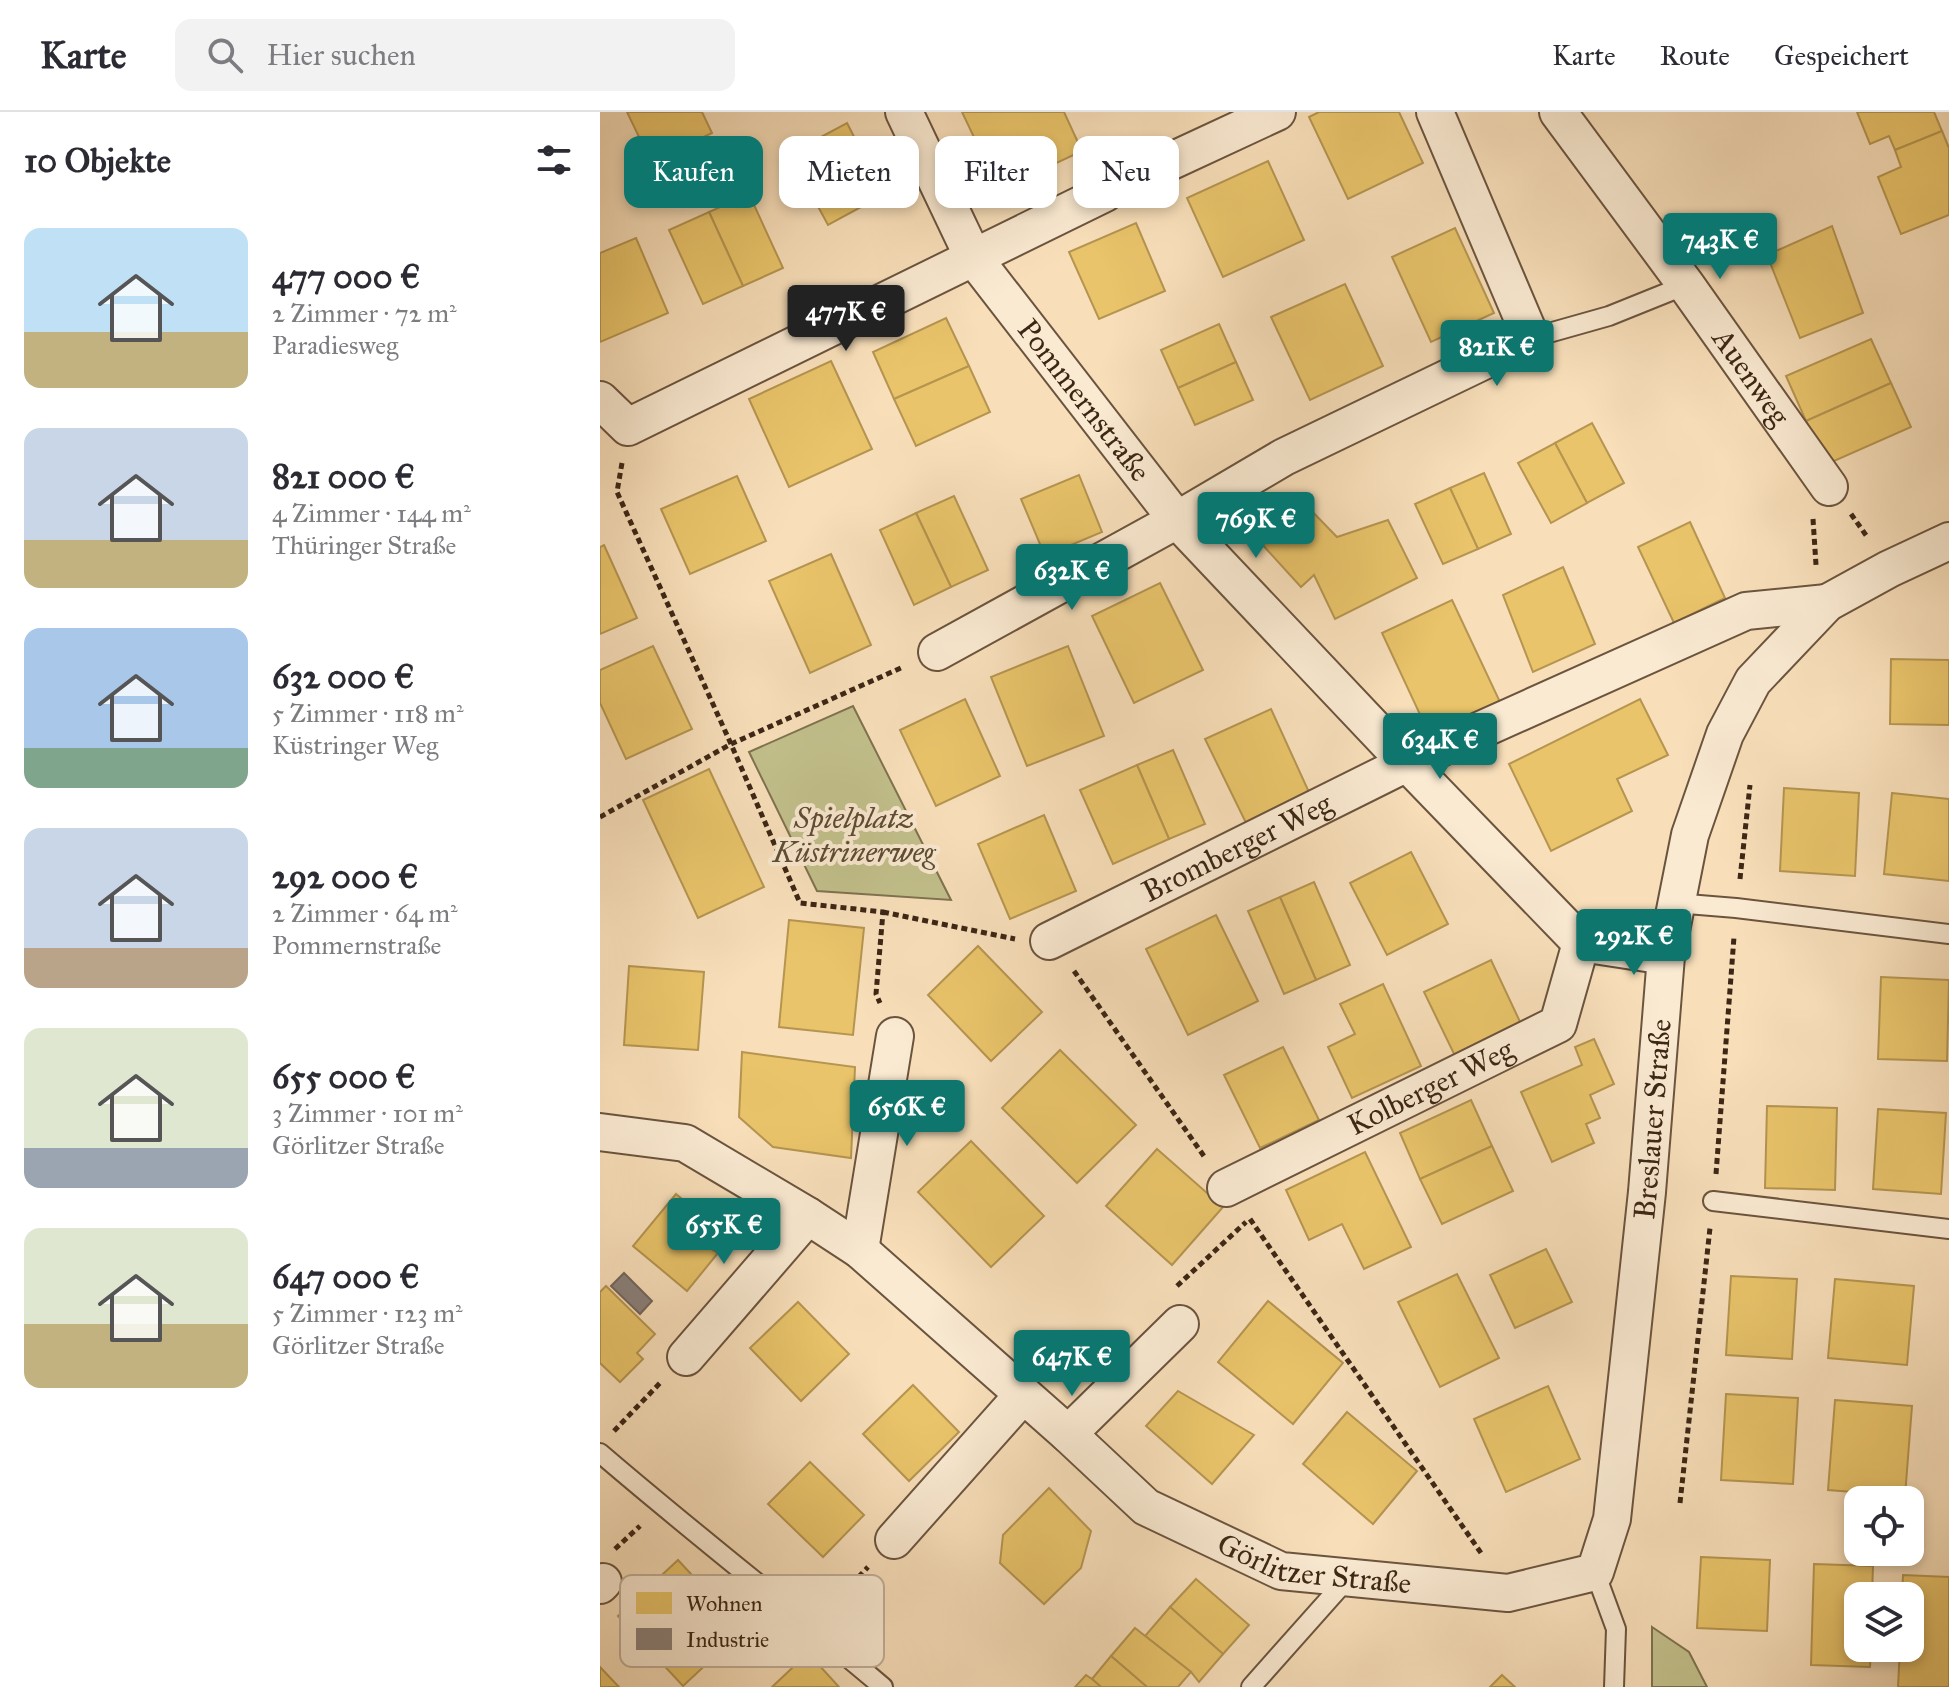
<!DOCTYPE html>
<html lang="de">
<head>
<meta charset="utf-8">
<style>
  :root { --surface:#fff; --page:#f2f2f3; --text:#2b2b33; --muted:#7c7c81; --line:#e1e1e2; --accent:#0f766e }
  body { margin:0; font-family:"IM FELL Great Primer",serif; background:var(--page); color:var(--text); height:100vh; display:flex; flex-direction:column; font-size:30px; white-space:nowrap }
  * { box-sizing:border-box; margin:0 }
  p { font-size:26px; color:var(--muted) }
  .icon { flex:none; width:44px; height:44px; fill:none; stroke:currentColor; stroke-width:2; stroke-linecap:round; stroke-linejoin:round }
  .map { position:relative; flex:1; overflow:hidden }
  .side { display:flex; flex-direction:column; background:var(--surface); width:600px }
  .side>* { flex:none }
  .guide { position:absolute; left:24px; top:24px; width:760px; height:72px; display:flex; gap:16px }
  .controls { position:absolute; left:1244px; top:1374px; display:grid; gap:16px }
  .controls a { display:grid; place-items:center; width:80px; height:80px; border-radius:16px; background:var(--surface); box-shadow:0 4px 12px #0003; font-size:40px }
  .price { position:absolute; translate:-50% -68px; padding:0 18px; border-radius:8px; background:var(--accent); color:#fff; font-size:26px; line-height:52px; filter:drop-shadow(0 2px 4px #0008) }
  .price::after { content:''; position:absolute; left:50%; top:48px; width:24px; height:18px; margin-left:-12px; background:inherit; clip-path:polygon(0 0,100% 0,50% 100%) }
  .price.selected { background:#222; color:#fff }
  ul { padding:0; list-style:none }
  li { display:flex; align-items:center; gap:24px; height:200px; padding:0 24px }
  li span { display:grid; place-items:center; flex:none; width:224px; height:160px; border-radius:16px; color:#555 }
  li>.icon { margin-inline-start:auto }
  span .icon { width:96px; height:96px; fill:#fffc; stroke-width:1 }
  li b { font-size:34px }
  h2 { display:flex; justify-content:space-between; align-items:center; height:96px; padding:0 24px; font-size:34px }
  .tag { padding:0 28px; border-radius:16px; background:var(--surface); box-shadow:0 4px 12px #0003; font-size:28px; line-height:72px }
  .tag.selected { background:var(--accent); color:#fff }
  header { display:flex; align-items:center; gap:48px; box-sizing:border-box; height:112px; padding:0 40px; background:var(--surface); border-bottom:2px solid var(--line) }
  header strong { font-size:38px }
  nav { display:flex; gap:44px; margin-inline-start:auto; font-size:28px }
  .search { width:560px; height:72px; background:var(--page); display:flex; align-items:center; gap:20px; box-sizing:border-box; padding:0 28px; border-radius:16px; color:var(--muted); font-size:30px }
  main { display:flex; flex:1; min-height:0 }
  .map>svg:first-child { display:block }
  .green { fill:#c2c08c; stroke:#7f7350; stroke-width:2 }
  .homes { fill:#e9c46a; stroke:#b59550; stroke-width:2 }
  .industry { fill:#8a817c; stroke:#73665d; stroke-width:2 }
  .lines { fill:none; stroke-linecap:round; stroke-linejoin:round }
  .service-casing { stroke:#6b543e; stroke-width:22 }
  .minor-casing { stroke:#6b543e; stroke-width:40 }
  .path { stroke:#3c2615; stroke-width:5; stroke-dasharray:6 4; stroke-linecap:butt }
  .service { stroke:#faead2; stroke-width:18 }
  .minor { stroke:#faead2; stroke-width:36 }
  .labels { text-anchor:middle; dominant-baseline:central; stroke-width:8; stroke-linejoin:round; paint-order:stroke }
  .street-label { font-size:30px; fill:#3c2615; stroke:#faead2 }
  .park-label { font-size:30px; font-style:italic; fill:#5e4c33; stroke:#faead2 }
  .key { fill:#faead2; stroke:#c1af99; stroke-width:2 }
  .key-label { font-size:22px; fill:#3c2615 }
</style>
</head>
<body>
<header>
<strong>Karte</strong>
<div class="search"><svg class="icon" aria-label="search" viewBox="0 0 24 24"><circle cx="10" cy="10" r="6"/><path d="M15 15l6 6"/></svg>Hier suchen</div>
<nav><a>Karte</a><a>Route</a><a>Gespeichert</a></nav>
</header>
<main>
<section class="side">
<h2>10 Objekte<svg class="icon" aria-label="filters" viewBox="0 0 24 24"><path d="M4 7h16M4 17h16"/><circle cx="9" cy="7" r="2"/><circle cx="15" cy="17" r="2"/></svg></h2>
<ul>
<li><span style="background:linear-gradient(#bfe0f5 65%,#c2b280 0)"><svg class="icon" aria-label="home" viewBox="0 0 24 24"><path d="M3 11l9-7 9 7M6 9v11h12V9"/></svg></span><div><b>477 000 €</b><p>2 Zimmer · 72 m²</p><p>Paradiesweg</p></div></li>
<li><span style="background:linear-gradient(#c9d6e8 70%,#c2b280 0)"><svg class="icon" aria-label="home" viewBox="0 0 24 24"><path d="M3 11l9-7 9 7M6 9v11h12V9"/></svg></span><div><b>821 000 €</b><p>4 Zimmer · 144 m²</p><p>Thüringer Straße</p></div></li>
<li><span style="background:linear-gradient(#a9c7e8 75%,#7fa58c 0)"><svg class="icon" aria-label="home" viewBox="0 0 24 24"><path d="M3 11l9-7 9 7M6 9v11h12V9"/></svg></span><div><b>632 000 €</b><p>5 Zimmer · 118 m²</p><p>Küstringer Weg</p></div></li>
<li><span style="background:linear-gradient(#c9d6e8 75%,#b9a48a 0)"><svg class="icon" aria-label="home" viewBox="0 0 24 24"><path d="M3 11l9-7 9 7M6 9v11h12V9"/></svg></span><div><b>292 000 €</b><p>2 Zimmer · 64 m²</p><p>Pommernstraße</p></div></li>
<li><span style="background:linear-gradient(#dfe7d0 75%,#9aa5b1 0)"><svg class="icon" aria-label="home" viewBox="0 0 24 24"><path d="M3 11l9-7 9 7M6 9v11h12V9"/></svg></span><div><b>655 000 €</b><p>3 Zimmer · 101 m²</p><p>Görlitzer Straße</p></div></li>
<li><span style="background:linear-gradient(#dfe7d0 60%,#c2b280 0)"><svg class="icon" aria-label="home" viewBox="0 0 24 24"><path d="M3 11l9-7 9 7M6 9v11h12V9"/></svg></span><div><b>647 000 €</b><p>5 Zimmer · 123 m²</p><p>Görlitzer Straße</p></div></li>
</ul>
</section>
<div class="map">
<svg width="1349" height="1575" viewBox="0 0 1349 1575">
  <rect width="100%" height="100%" fill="#f8dfba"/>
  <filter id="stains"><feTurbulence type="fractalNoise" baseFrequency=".0025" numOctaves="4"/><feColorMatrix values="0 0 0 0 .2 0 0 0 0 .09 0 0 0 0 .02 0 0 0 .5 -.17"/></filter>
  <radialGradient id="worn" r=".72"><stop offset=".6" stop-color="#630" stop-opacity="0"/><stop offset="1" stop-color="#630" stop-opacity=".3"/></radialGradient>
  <g class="green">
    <path d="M253 594 351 788 217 779 149 640Z"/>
    <path d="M1052 1515 1089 1540 1107 1575H1052Z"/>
  </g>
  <g class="homes">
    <path d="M27 0H102L112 21 51 50Z"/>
    <path d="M362 0H464L482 39 399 78Z"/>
    <path d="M719 0H799L823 51 748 87 709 5Z"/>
    <path d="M1257 0H1334L1342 19 1295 38 1289 24 1270 32Z"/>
    <path d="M247 11 266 48 209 78 189 42Z"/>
    <path d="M1342 19 1349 36V103L1301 122 1278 65 1301 55 1295 38Z"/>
    <path d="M266 48 285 82 228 113 209 78Z"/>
    <path d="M668 49 704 128 623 165 587 86Z"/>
    <path d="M149 82 183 156 143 174 109 100Z"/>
    <path d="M109 100 143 174 103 192 69 118Z"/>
    <path d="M536 111 565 179 499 207 469 140Z"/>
    <path d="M1232 114 1263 201 1200 226 1167 143Z"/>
    <path d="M855 116 894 201 831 230 792 145Z"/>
    <path d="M36 126 68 201 0 230V141Z"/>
    <path d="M745 172 783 254 710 288 671 205Z"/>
    <path d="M346 206 369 254 294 287 273 240Z"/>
    <path d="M619 212 636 250 578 276 561 238Z"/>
    <path d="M1271 227 1291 271 1206 309 1186 264Z"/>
    <path d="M231 249 272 337 189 375 149 287Z"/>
    <path d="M636 250 653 288 595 313 578 276Z"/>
    <path d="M369 254 390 300 316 334 294 287Z"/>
    <path d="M1291 271 1311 315 1225 353 1206 309Z"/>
    <path d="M992 311 1024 371 987 391 955 331Z"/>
    <path d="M955 331 987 391 951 411 918 351Z"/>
    <path d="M884 361 911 422 878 437 850 376Z"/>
    <path d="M479 363 502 420 445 444 421 387Z"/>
    <path d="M137 364 166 429 90 462 61 397Z"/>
    <path d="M850 376 878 437 843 452 815 392Z"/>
    <path d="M354 384 388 458 351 475 316 401Z"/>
    <path d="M702 389 737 425 788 408 817 466 735 507 714 463 701 475 659 429Z"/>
    <path d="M316 401 351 475 314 493 280 418Z"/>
    <path d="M1090 410 1125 486 1074 511 1038 435Z"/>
    <path d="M4 433 37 506 0 522V435Z"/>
    <path d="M231 442 271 533 210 561 169 469Z"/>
    <path d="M963 455 995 532 933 560 903 483Z"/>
    <path d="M560 471 603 558 534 591 492 504Z"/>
    <path d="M852 488 900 590 830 624 782 521Z"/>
    <path d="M53 534 92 617 26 647 0 591V558Z"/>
    <path d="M468 534 504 624 427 654 391 565Z"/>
    <path d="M1291 547 1349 548V613L1290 612Z"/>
    <path d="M365 587 400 664 336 694 300 618Z"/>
    <path d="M1040 587 1068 643 1017 667 1032 699 951 739 909 652Z"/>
    <path d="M671 597 713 689 648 715 605 627Z"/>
    <path d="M573 638 605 712 569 727 537 653Z"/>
    <path d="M537 653 569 727 513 752 480 678Z"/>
    <path d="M109 657 164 775 98 806 43 688Z"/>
    <path d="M1184 676 1259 681 1255 764 1180 759Z"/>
    <path d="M1292 681 1349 687V769L1284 762Z"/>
    <path d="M444 703 476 779 410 807 378 732Z"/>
    <path d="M811 740 848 812 787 843 750 771Z"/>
    <path d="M714 770 750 853 716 868 680 785Z"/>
    <path d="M680 785 716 868 684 882 648 799Z"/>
    <path d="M616 803 658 889 588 923 546 837Z"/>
    <path d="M189 808 264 816 253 923 179 915Z"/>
    <path d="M378 834 442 900 391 949 328 883Z"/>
    <path d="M891 848 922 914 856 946 824 880Z"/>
    <path d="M29 854 104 860 98 938 24 933Z"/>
    <path d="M1281 865 1349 868 1347 949 1278 947Z"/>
    <path d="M783 872 821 954 752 986 728 935 755 922 740 892Z"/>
    <path d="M994 927 1014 972 990 983 1000 1006 986 1012 994 1031 952 1050 921 980 982 953 975 935Z"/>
    <path d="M683 935 719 1008 660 1036 624 963Z"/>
    <path d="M460 938 536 1013 477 1071 402 996Z"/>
    <path d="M142 940 255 955 251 1046 173 1035 139 1005Z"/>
    <path d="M871 988 892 1034 820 1067 800 1021Z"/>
    <path d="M1167 994 1237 996 1235 1078 1165 1076Z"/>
    <path d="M1278 997 1346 1001 1341 1082 1273 1077Z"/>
    <path d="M371 1029 444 1104 391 1155 318 1080Z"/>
    <path d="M892 1034 913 1079 842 1112 820 1067Z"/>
    <path d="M557 1037 623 1095 572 1153 506 1094Z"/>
    <path d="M765 1040 811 1135 764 1157 742 1112 709 1128 686 1078Z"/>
    <path d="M76 1082 126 1123 113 1138 118 1141 87 1179 33 1134Z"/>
    <path d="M946 1137 972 1190 915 1216 890 1163Z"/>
    <path d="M857 1162 899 1246 840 1275 798 1190Z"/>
    <path d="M1131 1164 1197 1167 1192 1247 1126 1243Z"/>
    <path d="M1235 1167 1314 1174 1307 1253 1228 1246Z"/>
    <path d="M6 1174 55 1222 37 1241 43 1247 20 1270 0 1251V1180Z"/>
    <path d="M668 1189 743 1251 693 1312 618 1250Z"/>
    <path d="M198 1190 249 1242 201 1289 150 1236Z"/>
    <path d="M313 1273 359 1320 309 1369 263 1322Z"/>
    <path d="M948 1274 980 1347 906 1380 874 1307Z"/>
    <path d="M578 1279 654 1323 612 1372 546 1314Z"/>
    <path d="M1126 1282 1198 1286 1193 1372 1121 1368Z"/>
    <path d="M1235 1288 1312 1294 1305 1384 1228 1378Z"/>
    <path d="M747 1300 817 1359 773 1412 703 1352Z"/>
    <path d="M210 1350 264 1403 223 1445 168 1392Z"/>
    <path d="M449 1376 491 1419 481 1456 444 1492 400 1451 403 1423Z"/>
    <path d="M1101 1445 1170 1448 1167 1519 1097 1516Z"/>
    <path d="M78 1448 143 1518 83 1574 18 1504Z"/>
    <path d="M1214 1452 1273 1454 1272 1484H1258V1536H1271L1270 1555 1211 1553Z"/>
    <path d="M1303 1463 1349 1465V1575H1298L1300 1536H1310V1484H1302Z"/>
    <path d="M596 1467 649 1513 623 1542 570 1495Z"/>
    <path d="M570 1495 623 1542 599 1570 591 1560 545 1524Z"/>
    <path d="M535 1516 591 1560 578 1575H547L511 1544Z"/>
    <path d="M208 1541 239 1575H172Z"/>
    <path d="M511 1544 547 1575H501L492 1567Z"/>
    <path d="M0 1555 19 1575H0Z"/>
    <path d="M486 1563 492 1567 501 1575H475Z"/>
    <path d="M902 1563 915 1575H890Z"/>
  </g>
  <path class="industry" d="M24 1161 52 1189 40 1202 11 1174Z"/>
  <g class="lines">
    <defs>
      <g id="service">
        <path d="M931 226 1009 204 1086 173"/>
        <path d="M1075 791 1136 796 1349 822"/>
        <path d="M1113 1089 1349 1117"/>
        <path d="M0 1341C93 1421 190 1496 283 1575"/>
        <path d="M995 1460 1016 1517 1014 1575"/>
        <path d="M651 1575 748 1466"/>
      </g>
      <g id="minor">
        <path id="s1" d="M304 0 373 145 577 408 807 651 981 831 1066 844"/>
        <path id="s2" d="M958 0 1086 173 1229 375"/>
        <path d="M565 52 677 0"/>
        <path d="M0 288 28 315 505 81"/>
        <path d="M337 540 577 408 684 345 931 226 835 0"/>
        <path id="s3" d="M449 829 807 651 1146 499 1227 491"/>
        <path id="s4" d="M0 1020 85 1031 208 1104 260 1138 468 1322 546 1395 681 1459 908 1481 995 1460 1012 1407 1047 1080 1066 844 1090 723 1125 622 1153 569 1227 491 1289 457 1349 429"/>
        <path id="s5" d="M626 1076 958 912 981 831"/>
        <path d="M260 1138 295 924"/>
        <path d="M86 1245 208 1104"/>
        <path d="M468 1322 580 1212"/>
        <path d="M294 1428 423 1283"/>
        <path d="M0 1473 3 1470"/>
      </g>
    </defs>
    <use href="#service" class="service-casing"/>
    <use href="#minor" class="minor-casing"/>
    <g class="path">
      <path d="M22 351 17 380 131 632 200 791 283 800 276 882 280 891"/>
      <path d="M1251 402 1268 426"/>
      <path d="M1213 407 1216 453"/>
      <path d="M0 705 131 632 303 555"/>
      <path d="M1140 767 1150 673"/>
      <path d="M283 800 415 827"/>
      <path d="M474 859 606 1047"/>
      <path d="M1116 1062 1134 825"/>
      <path d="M650 1107 881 1441"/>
      <path d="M577 1174 646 1110"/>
      <path d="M14 1319 60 1271"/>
      <path d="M1080 1391 1110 1116"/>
      <path d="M15 1437 40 1414"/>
      <path d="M231 1494 268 1455"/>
    </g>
    <use href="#service" class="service"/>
    <use href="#minor" class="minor"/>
  </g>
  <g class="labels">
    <g class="street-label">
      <text stroke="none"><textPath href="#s2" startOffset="328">Auenweg</textPath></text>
      <text stroke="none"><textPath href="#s1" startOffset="342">Pommernstraße</textPath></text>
      <text stroke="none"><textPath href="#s3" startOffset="210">Bromberger Weg</textPath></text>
      <text stroke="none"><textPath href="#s5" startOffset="228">Kolberger Weg</textPath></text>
      <text stroke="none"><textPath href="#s4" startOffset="1600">Breslauer Straße</textPath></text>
      <text stroke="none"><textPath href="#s4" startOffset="856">Görlitzer Straße</textPath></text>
    </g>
    <g class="park-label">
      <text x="254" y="706">Spielplatz<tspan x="254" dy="34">Küstrinerweg</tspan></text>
    </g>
  </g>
  <rect x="20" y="1463" width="264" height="92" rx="12" class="key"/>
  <rect x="36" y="1480" width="36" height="22" fill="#e9c46a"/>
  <rect x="36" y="1516" width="36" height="22" fill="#8a817c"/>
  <g class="key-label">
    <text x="86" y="1499">Wohnen</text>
    <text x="86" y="1535">Industrie</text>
  </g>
  <rect width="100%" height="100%" filter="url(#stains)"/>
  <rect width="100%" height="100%" fill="url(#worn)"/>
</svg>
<div class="controls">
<a><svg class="icon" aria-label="locate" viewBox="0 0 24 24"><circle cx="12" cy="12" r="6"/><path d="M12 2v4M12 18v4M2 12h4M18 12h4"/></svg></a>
<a><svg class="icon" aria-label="layers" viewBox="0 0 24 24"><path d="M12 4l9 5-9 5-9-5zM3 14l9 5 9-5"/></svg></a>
</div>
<b class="price" style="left:1120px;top:169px">743K €</b>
<b class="price selected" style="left:246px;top:241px">477K €</b>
<b class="price" style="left:897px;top:276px">821K €</b>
<b class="price" style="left:656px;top:448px">769K €</b>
<b class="price" style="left:472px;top:500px">632K €</b>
<b class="price" style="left:840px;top:669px">634K €</b>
<b class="price" style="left:1034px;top:865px">292K €</b>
<b class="price" style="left:307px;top:1036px">656K €</b>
<b class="price" style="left:124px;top:1154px">655K €</b>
<b class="price" style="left:472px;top:1286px">647K €</b>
<div class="guide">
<a class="tag selected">Kaufen</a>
<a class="tag">Mieten</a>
<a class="tag">Filter</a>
<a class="tag">Neu</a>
</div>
</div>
</main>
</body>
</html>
